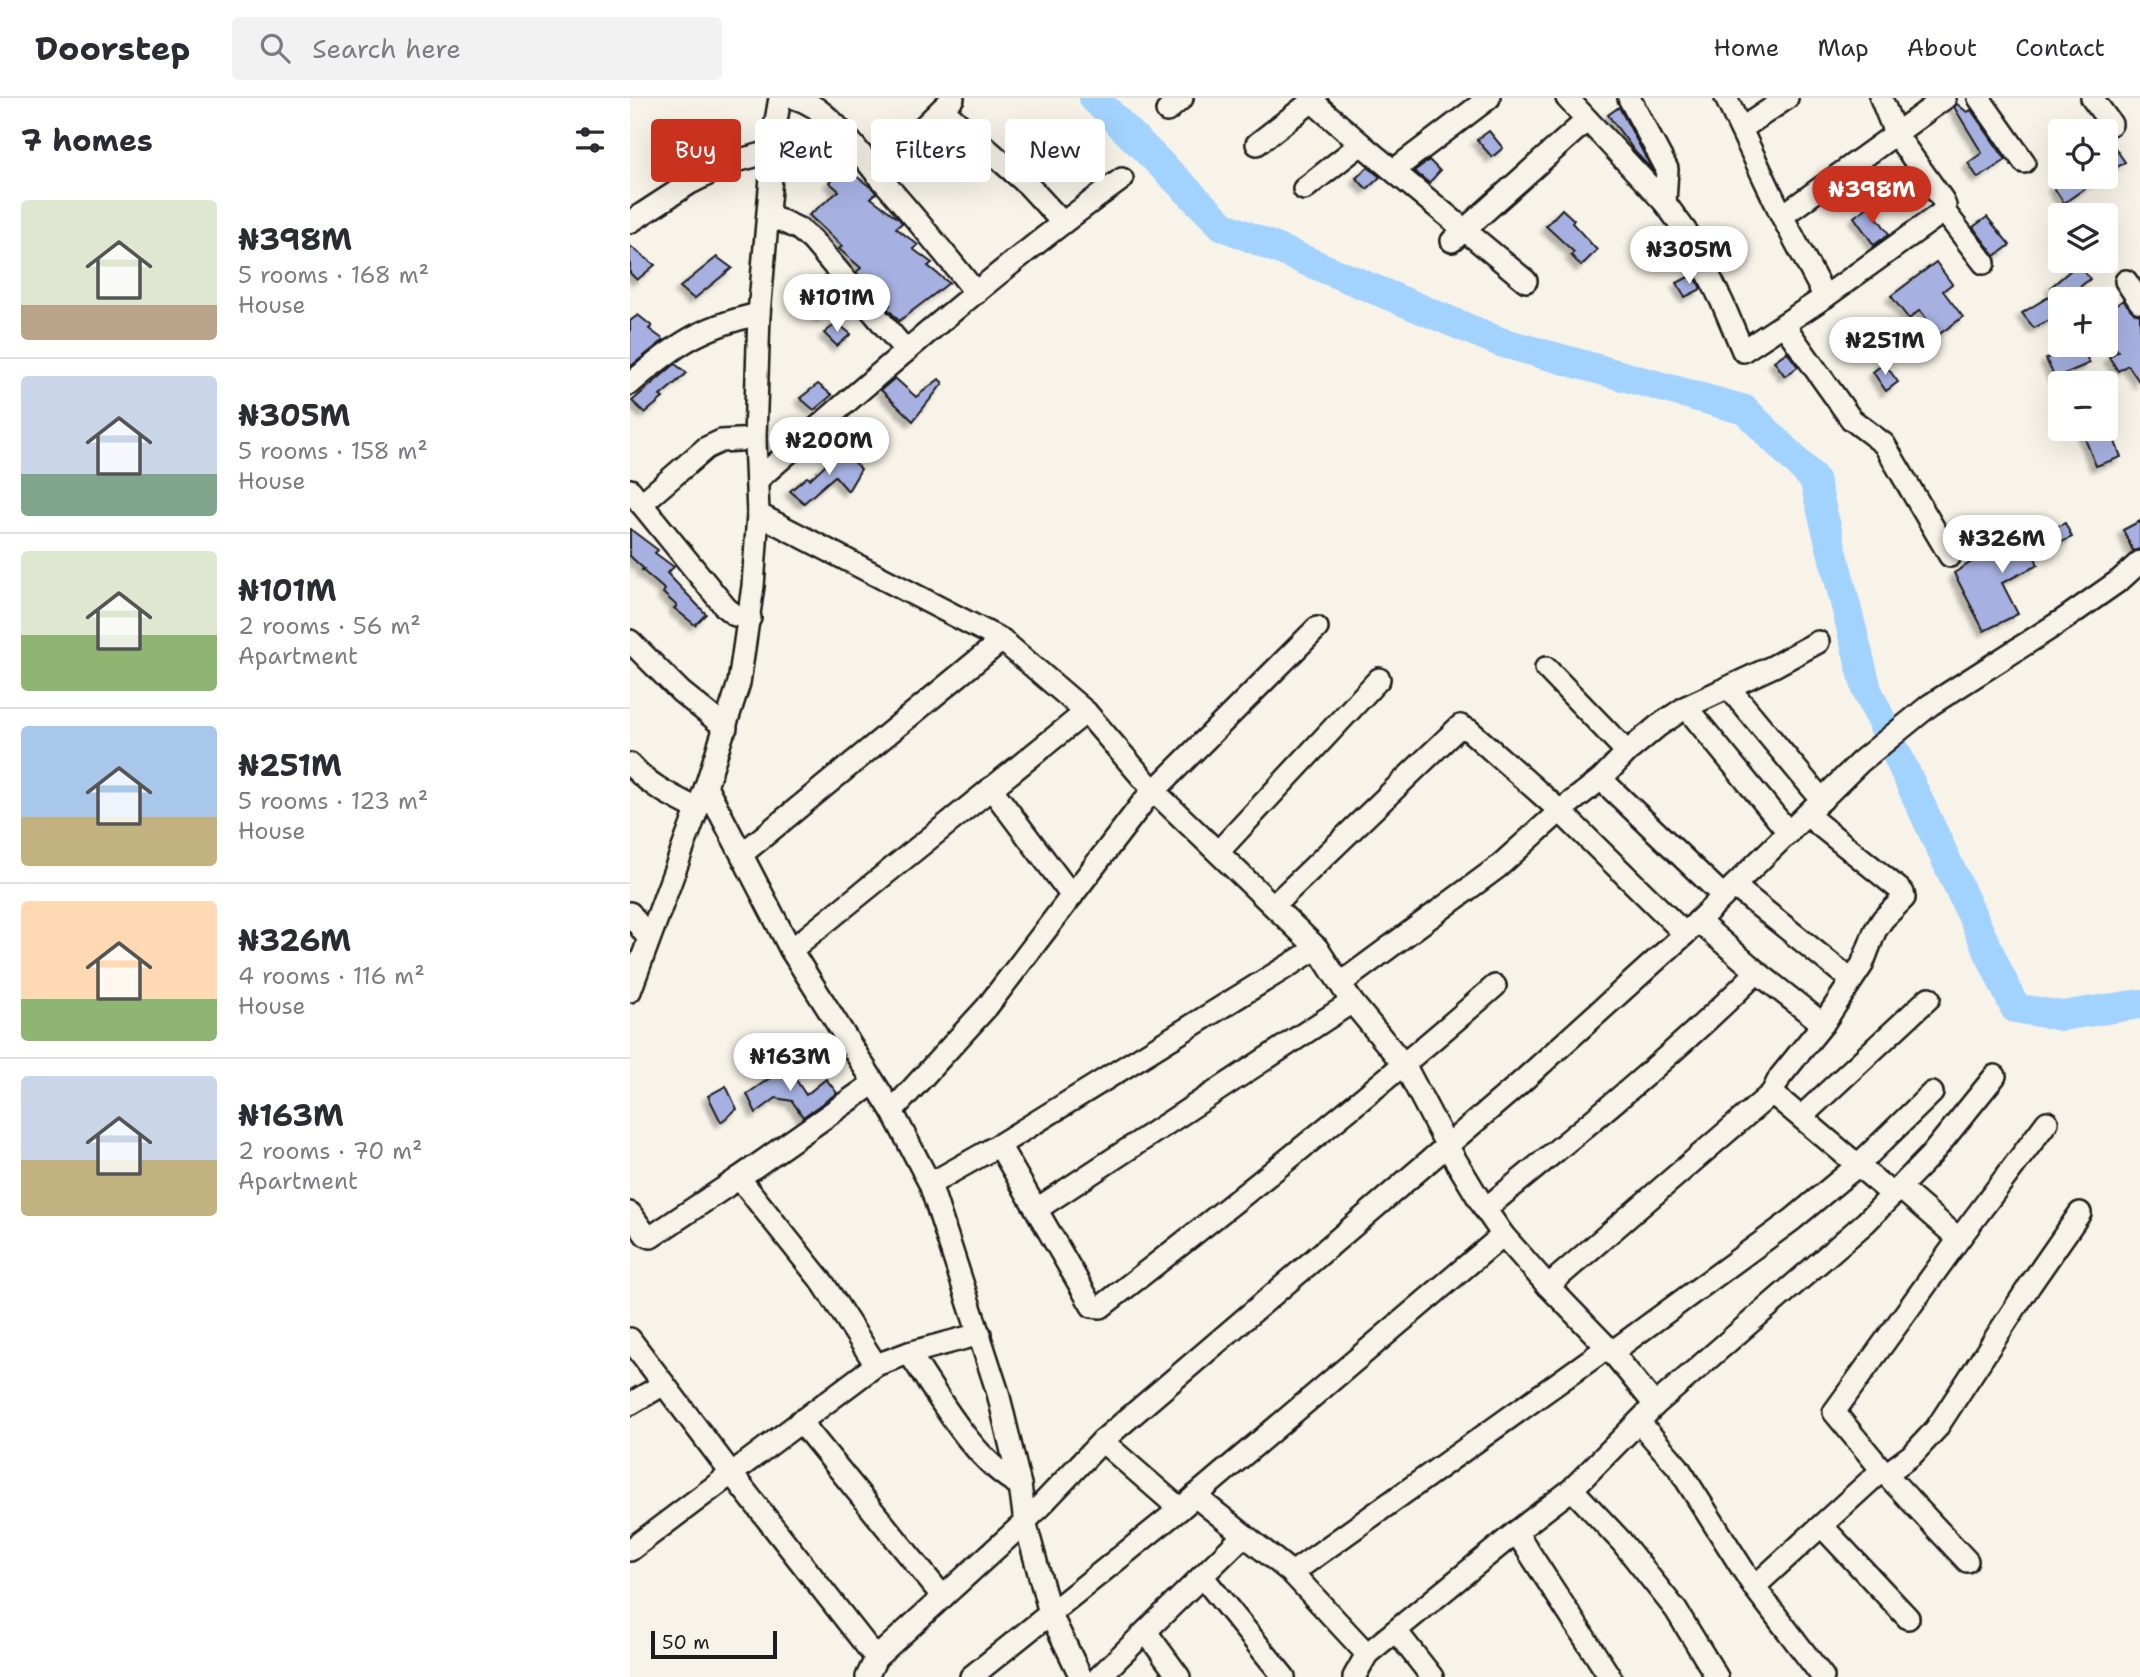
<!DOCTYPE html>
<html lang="en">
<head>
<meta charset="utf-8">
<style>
  :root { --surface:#fff; --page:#f2f2f3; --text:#2b2b33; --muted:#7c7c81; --line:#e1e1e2; --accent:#c8321e }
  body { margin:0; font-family:"Shantell Sans",sans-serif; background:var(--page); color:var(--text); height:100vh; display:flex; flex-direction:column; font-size:26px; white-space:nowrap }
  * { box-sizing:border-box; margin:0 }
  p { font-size:23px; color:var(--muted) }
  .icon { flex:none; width:38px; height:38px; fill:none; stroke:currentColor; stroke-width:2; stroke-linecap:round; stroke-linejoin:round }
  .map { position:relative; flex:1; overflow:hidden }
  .details { display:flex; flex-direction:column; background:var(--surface); width:630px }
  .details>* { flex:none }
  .banner { position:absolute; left:21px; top:21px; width:665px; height:63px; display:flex; gap:14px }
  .fabs { position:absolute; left:1418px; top:21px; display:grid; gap:14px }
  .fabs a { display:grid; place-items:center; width:70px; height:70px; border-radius:7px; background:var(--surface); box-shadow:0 7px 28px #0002; font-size:35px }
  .scale { position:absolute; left:21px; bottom:18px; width:126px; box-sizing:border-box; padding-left:7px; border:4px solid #1c1c1c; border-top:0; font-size:19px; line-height:24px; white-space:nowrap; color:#1c1c1c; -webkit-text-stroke:5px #f7f3e8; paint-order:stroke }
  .price { position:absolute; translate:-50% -60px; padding:0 16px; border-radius:24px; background:#fff; color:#222; font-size:23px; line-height:46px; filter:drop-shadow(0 2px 4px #0008) }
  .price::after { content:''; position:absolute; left:50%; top:42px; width:21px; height:16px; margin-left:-10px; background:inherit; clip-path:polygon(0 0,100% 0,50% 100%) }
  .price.current { background:var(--accent); color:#fff }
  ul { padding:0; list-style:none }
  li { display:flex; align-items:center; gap:21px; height:175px; padding:0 21px }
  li+li { border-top:2px solid var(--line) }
  li span { display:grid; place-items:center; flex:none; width:196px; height:140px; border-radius:7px; color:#555 }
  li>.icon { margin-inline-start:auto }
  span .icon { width:84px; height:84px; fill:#fffc; stroke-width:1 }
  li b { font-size:30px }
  h2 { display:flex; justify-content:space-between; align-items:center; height:84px; padding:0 21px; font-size:30px }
  .chip { padding:0 24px; border-radius:7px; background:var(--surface); box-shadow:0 7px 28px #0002; font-size:24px; line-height:63px }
  .chip.current { background:var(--accent); color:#fff }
  header { display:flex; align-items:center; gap:42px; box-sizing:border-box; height:98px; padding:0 35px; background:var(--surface); border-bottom:2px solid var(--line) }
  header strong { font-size:33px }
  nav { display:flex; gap:38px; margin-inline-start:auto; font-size:24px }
  .search { width:490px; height:63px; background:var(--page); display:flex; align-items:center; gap:18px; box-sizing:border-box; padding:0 24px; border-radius:7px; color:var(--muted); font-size:26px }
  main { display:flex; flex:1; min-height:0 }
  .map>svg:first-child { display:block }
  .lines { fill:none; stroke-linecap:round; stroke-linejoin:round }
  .river { stroke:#a2d2fe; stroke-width:30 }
  .building { fill:#a6b1e1; stroke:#1c1c1c; stroke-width:2; filter:url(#shadow) }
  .minor-casing { stroke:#1c1c1c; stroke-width:26 }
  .minor { stroke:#f7f3e8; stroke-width:21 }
</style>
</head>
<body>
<header>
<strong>Doorstep</strong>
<div class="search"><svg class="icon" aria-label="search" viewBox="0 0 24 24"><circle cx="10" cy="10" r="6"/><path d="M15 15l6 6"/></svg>Search here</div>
<nav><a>Home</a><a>Map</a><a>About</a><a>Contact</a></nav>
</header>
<main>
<section class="details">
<h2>7 homes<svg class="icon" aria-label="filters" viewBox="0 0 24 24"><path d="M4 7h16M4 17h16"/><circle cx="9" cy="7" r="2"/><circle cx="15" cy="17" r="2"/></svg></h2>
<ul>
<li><span style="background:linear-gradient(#dfe7d0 75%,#b9a48a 0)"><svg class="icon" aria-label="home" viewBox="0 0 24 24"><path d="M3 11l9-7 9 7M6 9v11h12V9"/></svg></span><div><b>₦398M</b><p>5 rooms · 168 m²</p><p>House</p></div></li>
<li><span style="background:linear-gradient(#c9d6e8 70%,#7fa58c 0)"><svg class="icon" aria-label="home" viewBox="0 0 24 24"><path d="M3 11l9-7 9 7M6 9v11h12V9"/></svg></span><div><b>₦305M</b><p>5 rooms · 158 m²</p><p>House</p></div></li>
<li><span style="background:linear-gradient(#dfe7d0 60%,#8fb573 0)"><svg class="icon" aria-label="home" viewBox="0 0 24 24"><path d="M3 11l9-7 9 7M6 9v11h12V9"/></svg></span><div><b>₦101M</b><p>2 rooms · 56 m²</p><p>Apartment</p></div></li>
<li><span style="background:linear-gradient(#a9c7e8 65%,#c2b280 0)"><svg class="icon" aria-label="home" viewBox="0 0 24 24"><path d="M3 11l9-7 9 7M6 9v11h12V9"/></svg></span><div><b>₦251M</b><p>5 rooms · 123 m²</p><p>House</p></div></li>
<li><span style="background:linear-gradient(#ffd9b3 70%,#8fb573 0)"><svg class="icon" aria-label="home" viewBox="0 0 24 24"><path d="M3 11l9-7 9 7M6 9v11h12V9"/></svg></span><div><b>₦326M</b><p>4 rooms · 116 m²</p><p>House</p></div></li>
<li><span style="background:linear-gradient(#c9d6e8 60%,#c2b280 0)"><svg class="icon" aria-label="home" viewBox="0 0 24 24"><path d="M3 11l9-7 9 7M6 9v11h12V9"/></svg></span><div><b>₦163M</b><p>2 rooms · 70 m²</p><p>Apartment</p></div></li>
</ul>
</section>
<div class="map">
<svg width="1510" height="1579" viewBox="0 0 1510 1579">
  <defs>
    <filter id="shadow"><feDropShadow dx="-5" dy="5" stdDeviation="2" flood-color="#0004"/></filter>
  </defs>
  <rect width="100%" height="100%" fill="#f7f3e8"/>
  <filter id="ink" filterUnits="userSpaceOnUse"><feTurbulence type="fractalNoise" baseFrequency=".0143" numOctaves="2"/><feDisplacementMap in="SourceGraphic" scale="14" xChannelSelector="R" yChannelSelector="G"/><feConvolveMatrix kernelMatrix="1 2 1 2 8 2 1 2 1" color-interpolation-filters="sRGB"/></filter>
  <g filter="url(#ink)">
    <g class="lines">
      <path class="river" d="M464 0 593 128 870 244 1115 312 1184 381 1237 592 1385 910 1431 918 1510 906"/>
    </g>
    <g class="building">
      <path d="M1327 6 1337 14 1341 12 1376 62 1348 80 1338 65 1352 55 1324 9Z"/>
      <path d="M989 9 1023 73 1006 55 978 17Z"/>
      <path d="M859 33 873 50 862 59 847 42Z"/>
      <path d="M1483 47 1495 64 1475 77V52Z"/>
      <path d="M799 62 810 73 799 85 784 73Z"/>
      <path d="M738 69 750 79 737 91 726 80Z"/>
      <path d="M217 71 243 91 246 95 241 100 269 121 272 125 266 130 288 147 283 151 302 165 298 168 319 185 269 223 257 210 260 207 242 192 226 174 231 170 209 151 212 148 179 117 209 93 199 84Z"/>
      <path d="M1435 79H1471L1434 105 1423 88Z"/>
      <path d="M1239 108 1259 136 1244 147 1224 119Z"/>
      <path d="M932 111 944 122 942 125 967 152 951 168 941 157 944 154 916 128Z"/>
      <path d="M1357 119 1380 147 1365 158 1343 129Z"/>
      <path d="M0 148 25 167 7 182 0 175Z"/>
      <path d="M87 159 102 170 64 201 50 189Z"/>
      <path d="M1306 164 1322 186 1313 193 1333 219 1308 237 1290 212 1279 221 1261 198Z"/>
      <path d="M1448 166 1460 181 1434 201H1430V217L1404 230 1392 215 1425 195 1421 189Z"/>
      <path d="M1064 176 1071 191 1055 199 1047 185Z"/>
      <path d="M196 194 210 204 192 219 179 208Z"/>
      <path d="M1493 202 1504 215 1510 217V285L1498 267 1488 273 1479 259 1488 253 1475 235V215Z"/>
      <path d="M8 217 22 228 19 231 34 242 0 269V223Z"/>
      <path d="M207 225 221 236 207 248 194 235Z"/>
      <path d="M1443 247H1449L1460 265 1425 280 1416 261Z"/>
      <path d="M1157 254 1168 269 1155 278 1144 263Z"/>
      <path d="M1254 265 1268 284 1256 293 1243 274Z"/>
      <path d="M45 266 57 275 30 298 33 300 15 315 2 303Z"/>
      <path d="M265 280 286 299 309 281 313 285 283 323 251 292Z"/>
      <path d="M188 286 202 297 184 312 170 300Z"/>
      <path d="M1451 331H1480L1491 359 1466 368Z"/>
      <path d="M211 352 231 371 218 393 205 378 174 405 160 393 177 379 180 381Z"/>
      <path d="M1510 423V451L1503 453 1493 432Z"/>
      <path d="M1435 425 1442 439 1404 457 1408 467 1372 485 1388 516 1354 533 1324 475 1346 461 1345 458 1356 454 1355 446 1365 441 1372 454Z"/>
      <path d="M0 431 28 452 25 455 44 469 37 475 76 516 65 527 44 510 47 508 33 495 35 492 12 472 14 471 0 458Z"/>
      <path d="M157 968 176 997 196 981 207 995 173 1019 162 1003 146 1000 126 1015 117 996Z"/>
      <path d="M96 988 107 1011 91 1024 78 998Z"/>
    </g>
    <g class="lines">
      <defs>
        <g id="minor">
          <path d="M165 0C198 9 225 50 246 75 281 115 314 154 346 195"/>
          <path d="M937 0 1035 105 1060 139 1093 206 1113 253 1195 199 1314 113 1315 108 1312 101 1265 35 1251 0"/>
          <path d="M999 0 1037 71 1035 105"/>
          <path d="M1096 0 1152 118 1195 199"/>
          <path d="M1349 0 1394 64"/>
          <path d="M1462 0 1481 26"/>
          <path d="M682 3 731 46 896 183"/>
          <path d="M312 11 398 87 432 124"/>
          <path d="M537 13 552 0"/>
          <path d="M1111 31 1157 0"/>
          <path d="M627 46 686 0"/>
          <path d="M764 72 859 0"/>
          <path d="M246 75 323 0"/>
          <path d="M674 91 731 46"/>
          <path d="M1314 113 1354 165"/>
          <path d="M139 117 169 131 182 142 276 253"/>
          <path d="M1152 118 1315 0"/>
          <path d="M0 124 60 85 102 64 144 53"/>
          <path d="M822 143 957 22"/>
          <path d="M1496 183 1510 204"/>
          <path d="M1154 227 1221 321 1254 346 1320 458"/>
          <path d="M0 286C45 247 70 229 129 216"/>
          <path d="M127 382C246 279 364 173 492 81"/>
          <path d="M0 392 96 510 105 517 120 520"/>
          <path d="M11 406 76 350 91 343 125 341"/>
          <path d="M128 416 372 542 456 614 524 693 687 850 722 904 775 968 817 1048 855 1111 873 1137 918 1188 982 1254 1025 1307"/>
          <path d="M0 543 51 594 96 630"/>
          <path d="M916 570 997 654"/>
          <path d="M1099 590 1192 702"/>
          <path d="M1056 609 1159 735"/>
          <path d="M0 666C18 687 42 698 67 711"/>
          <path d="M971 681 1093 798"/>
          <path d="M76 688 161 852 262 1013 300 1086 368 1295 390 1387 395 1424 420 1515 451 1579"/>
          <path d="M361 690 442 798"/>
          <path d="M589 753 749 581"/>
          <path d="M112 756 372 542"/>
          <path d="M1104 788 1221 882"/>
          <path d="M644 807 830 628 840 633 930 713 1055 836"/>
          <path d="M0 815 18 840"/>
          <path d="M1068 823 1127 874 1193 926"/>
          <path d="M161 852 456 614"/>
          <path d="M711 885 868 769 930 713 971 681 997 654 1028 628 1056 609 1144 568 1188 544"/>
          <path d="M0 893 76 688 109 585 123 488 128 416 125 341 129 216 146 23 150 0"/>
          <path d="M1142 995 1263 1097"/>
          <path d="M262 1013 357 909 514 703 687 530"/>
          <path d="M1171 1019 1299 900"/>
          <path d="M369 1047 462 1208 471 1209C605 1105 737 1000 865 888"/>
          <path d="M109 1080 193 1185 246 1267"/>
          <path d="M300 1086 369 1047 687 850"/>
          <path d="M1270 1090 1329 1141"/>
          <path d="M407 1111 722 904"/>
          <path d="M855 1111C948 1035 1042 959 1127 874"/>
          <path d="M0 1115 16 1137 21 1139 109 1080 244 985"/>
          <path d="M918 1188 1142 995 1150 979 1193 926 1232 867 1245 833 1253 821 1274 800 1273 795 1269 791 1177 717"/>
          <path d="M0 1241 101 1375 246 1560"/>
          <path d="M982 1254 1162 1122 1227 1068 1302 995"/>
          <path d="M279 1255C308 1297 343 1363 390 1387"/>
          <path d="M0 1306 34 1286"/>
          <path d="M170 1323 313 1499"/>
          <path d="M1009 1324 1048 1369 1124 1489 1193 1579"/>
          <path d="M472 1343 550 1411"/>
          <path d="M1256 1376 1283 1356 1306 1331 1400 1187 1450 1115"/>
          <path d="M942 1391 991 1443 1046 1512 1087 1579"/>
          <path d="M565 1398 662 1475 737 1556 886 1434 942 1391 1025 1307 1236 1124 1301 1057 1365 978"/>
          <path d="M1192 1428 1278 1520"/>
          <path d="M886 1434 980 1579"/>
          <path d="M0 1452 246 1267 279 1255 350 1236"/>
          <path d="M1337 1463 1252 1372 1204 1314 1329 1141 1417 1024"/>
          <path d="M662 1475 978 1249"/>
          <path d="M572 1478 654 1579"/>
          <path d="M1124 1489 1252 1372"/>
          <path d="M766 1533 802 1579"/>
          <path d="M516 1534 549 1579"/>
          <path d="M237 1579 246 1560 395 1424 472 1343 888 987 1055 836 1230 664 1300 607 1433 522 1490 482 1510 464"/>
          <path d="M341 1579 550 1411 873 1137"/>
          <path d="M469 1579 614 1437"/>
          <path d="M724 1579 737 1556"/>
        </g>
      </defs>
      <use href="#minor" class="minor-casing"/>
      <use href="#minor" class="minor"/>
    </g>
  </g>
</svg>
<div class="fabs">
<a><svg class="icon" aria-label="locate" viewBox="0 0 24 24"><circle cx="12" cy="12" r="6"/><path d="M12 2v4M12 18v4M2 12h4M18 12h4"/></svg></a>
<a><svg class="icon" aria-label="layers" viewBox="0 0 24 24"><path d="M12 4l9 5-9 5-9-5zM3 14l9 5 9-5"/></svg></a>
<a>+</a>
<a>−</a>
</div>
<div class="scale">50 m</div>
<b class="price current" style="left:1242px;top:128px">₦398M</b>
<b class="price" style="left:1059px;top:188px">₦305M</b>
<b class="price" style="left:207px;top:236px">₦101M</b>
<b class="price" style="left:1255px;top:279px">₦251M</b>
<b class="price" style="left:199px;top:379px">₦200M</b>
<b class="price" style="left:1372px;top:477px">₦326M</b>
<b class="price" style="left:160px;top:995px">₦163M</b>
<div class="banner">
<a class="chip current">Buy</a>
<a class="chip">Rent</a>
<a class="chip">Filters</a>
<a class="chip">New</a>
</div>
</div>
</main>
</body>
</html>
